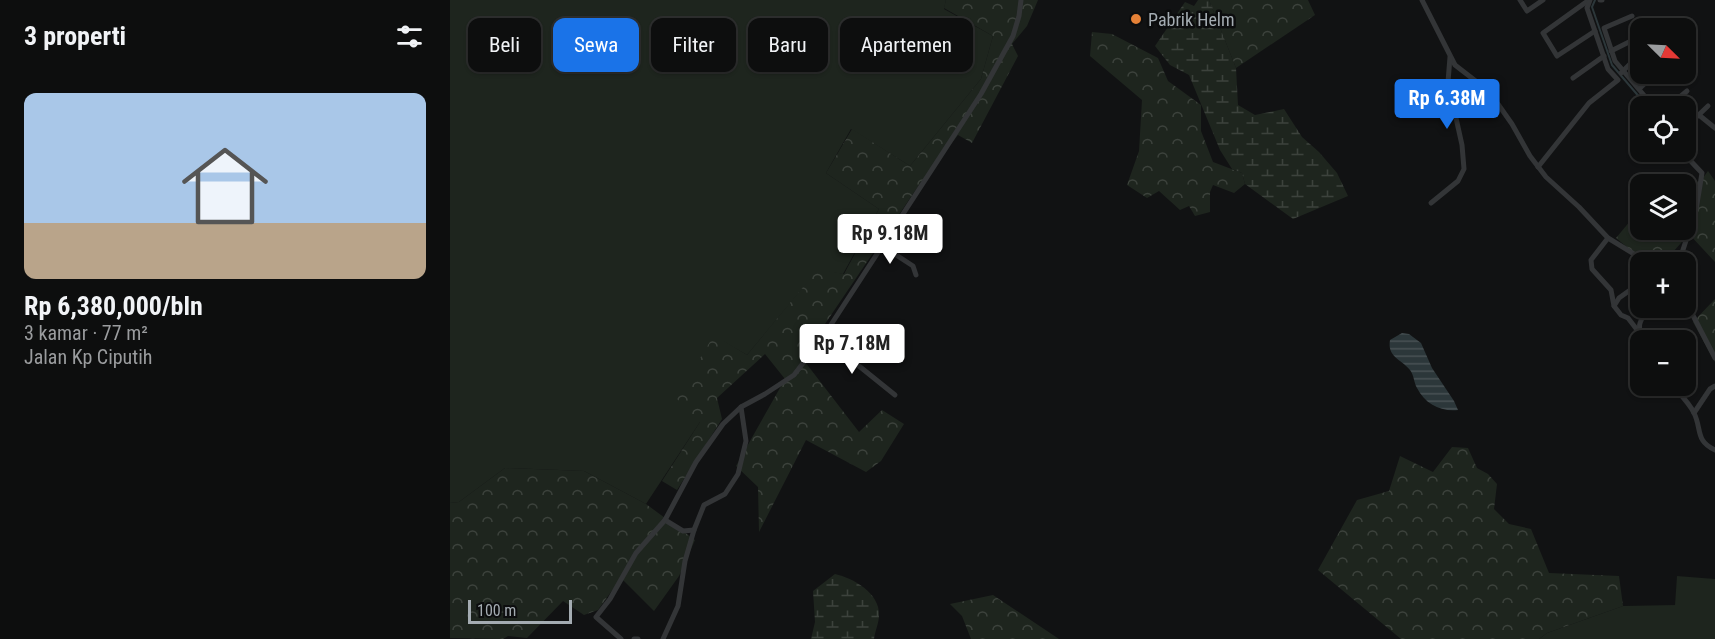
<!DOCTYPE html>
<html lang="id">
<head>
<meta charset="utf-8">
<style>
  :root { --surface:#0d0e0e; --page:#161717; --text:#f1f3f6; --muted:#9a9c9e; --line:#2d2e2e; --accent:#1a73e8 }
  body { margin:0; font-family:"Roboto Condensed",sans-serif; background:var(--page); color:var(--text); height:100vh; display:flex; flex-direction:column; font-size:22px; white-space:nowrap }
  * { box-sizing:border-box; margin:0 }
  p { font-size:20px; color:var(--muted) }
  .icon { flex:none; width:33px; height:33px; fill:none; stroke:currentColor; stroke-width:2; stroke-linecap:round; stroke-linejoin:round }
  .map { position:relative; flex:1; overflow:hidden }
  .sheet { display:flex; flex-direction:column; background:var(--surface); width:450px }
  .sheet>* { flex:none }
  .top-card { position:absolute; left:18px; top:18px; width:570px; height:54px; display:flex; gap:12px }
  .needle { width:39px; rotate:114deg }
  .buttons { position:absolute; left:1180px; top:18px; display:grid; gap:12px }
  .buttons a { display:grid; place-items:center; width:66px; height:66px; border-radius:12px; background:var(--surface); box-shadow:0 2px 4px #0004,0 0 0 2px var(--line); font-size:30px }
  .scale { position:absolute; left:18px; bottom:15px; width:104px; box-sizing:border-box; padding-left:6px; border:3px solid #a4acb2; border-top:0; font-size:16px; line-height:21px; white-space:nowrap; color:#a4acb2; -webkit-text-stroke:4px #0c0d0e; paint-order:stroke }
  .price { position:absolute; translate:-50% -51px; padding:0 14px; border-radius:6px; background:#fff; color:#222; font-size:20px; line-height:39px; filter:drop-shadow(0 2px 3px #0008) }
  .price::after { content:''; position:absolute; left:50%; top:36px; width:18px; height:14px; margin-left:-9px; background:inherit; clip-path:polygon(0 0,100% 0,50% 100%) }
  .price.on { background:var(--accent); color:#fff }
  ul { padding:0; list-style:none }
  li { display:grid; align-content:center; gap:12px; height:318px; padding:0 24px }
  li+li { border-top:2px solid var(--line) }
  li span { display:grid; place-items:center; height:186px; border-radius:12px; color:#555 }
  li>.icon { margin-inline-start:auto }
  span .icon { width:108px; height:108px; fill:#fffc; stroke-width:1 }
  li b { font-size:26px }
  h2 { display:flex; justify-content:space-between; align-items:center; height:72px; padding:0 24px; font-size:26px }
  .tag { padding:0 21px; border-radius:12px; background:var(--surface); box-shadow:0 2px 4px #0004,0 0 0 2px var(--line); font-size:21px; line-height:54px }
  .tag.on { background:var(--accent); color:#fff }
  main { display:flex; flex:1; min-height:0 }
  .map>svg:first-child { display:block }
  .grass { fill:#1e251e }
  .forest { fill:url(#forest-crowns) }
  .wetland { fill:url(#wetland-marsh) }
  .water { fill:url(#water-rules) }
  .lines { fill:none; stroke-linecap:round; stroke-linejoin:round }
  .stream { stroke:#2c373a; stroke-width:2 }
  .minor { stroke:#333537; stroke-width:5 }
  .poi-dot { fill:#e58137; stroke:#0c0d0e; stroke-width:2 }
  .labels { text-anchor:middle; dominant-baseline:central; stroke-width:5; stroke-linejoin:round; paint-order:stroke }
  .poi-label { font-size:18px; fill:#a4acb2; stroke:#0c0d0e; text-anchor:start }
</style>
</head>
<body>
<main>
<section class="sheet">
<h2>3 properti<svg class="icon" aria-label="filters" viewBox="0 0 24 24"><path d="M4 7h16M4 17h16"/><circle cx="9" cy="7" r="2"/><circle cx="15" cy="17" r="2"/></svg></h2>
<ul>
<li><span style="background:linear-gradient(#a9c7e8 70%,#b9a48a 0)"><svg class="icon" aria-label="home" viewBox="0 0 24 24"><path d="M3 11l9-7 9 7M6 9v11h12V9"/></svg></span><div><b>Rp 6,380,000/bln</b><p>3 kamar · 77 m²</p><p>Jalan Kp Ciputih</p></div></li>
</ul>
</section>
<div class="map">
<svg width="1265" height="639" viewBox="0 0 1265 639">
  <defs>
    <pattern id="forest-crowns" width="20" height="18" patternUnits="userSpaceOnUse" patternTransform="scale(1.5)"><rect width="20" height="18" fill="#1e251e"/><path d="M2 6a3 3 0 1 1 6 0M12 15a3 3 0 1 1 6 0" fill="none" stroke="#3c423c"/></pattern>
    <pattern id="wetland-marsh" width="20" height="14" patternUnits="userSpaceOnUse" patternTransform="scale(1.5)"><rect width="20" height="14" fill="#1e251e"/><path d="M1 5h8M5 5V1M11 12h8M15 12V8" fill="none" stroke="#3c423c"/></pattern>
    <pattern id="water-rules" width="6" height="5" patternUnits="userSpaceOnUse" patternTransform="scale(1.5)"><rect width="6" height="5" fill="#2c373a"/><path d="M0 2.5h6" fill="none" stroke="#485154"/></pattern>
  </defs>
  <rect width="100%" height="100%" fill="#111213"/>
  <g class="grass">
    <path d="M0 0H496L494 9 543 36 531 79 460 166 401 129 376 173 429 209 393 274 368 270 297 355 264 336 250 422 196 504 134 471 55 468 9 502 0 503Z"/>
    <path d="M1227 576 1265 579V639H1089L1097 633 1173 606 1225 605Z"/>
  </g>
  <g class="forest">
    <path d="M496 0H588L577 26 562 44 568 56 522 143 508 135 471 182 352 358 409 432 432 410 454 424 431 461 416 472 356 440 309 532 308 487 286 466 335 379 315 354 267 398 272 419 227 490 212 481 250 422 226 398 264 335 297 355 368 269 394 274 429 209 376 173 402 129 460 166 531 79 543 36 494 8Z"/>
    <path d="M759 0H858L865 15 786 68Z"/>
    <path d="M642 32 662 34 708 58 718 81 751 105V131L763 162 792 173 795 184 784 193 763 185 760 192V212L745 216 739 206 730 210 709 191 697 198 677 185 689 151 692 100 640 56Z"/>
    <path d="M1258 171 1265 181V262L1239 234 1214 262H1195L1166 238 1191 208V230H1236V184H1211L1216 178 1250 182Z"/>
    <path d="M1265 299V362L1243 322Z"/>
    <path d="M1002 447 1018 448 1027 468 1038 474 1047 484 1044 509 1059 524 1081 529 1099 573 1169 576 1173 606 1097 633 1089 639H951L868 570 907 500 939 491 950 456 983 472Z"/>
    <path d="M55 468 134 471 196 504 245 540 229 576 204 611 171 578 148 610 134 615 113 601 77 638 58 636 53 639 0 638V503L9 502Z"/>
    <path d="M543 595 609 639H521L512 616 500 604Z"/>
  </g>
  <g class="wetland">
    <path d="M748 0H759L786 68 788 105 805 115 834 109 852 137 869 152 887 173 898 196 843 219 795 184 792 173 782 169 770 150 739 75 720 65 705 46 735 2 744 6Z"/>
    <path d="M385 574C403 578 430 593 429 615 429 623 425 631 424 639H361L365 622 363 591Z"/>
  </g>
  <path class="water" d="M952 333 959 334 971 343 982 368 1004 401 1008 410C991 412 975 404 967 388 964 383 964 375 960 370 951 359 937 357 940 340Z"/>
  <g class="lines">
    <path class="stream" d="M1145 0 1142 7 1162 65 1197 106"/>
    <g class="minor">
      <path d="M972 0 1005 65 1036 89 1043 97 1062 124 1080 156 1096 177 1129 207 1158 238 1197 262"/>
      <path d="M1070 0 1077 11 1093 0"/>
      <path d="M1139 0 1093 33 1107 56 1145 31"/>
      <path d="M1150 0H1152"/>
      <path d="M1182 16 1154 28 1165 61 1203 106"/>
      <path d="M1161 51 1191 36"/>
      <path d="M1171 73 1191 53"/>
      <path d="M1123 78 1154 56"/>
      <path d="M1189 89 1205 74"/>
      <path d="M1219 106 1237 91"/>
      <path d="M1249 115 1265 128"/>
      <path d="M1236 127 1258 106"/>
      <path d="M1088 167 1139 103 1168 80 1158 69 1137 8 1140 0"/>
      <path d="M981 203 1008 181 1014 169 1012 145 998 82 1000 57"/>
      <path d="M1158 238 1141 260 1142 269 1161 290 1164 306"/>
      <path d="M431 245 463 266 466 275"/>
      <path d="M1229 262 1246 210 1252 173 1235 155"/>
      <path d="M1236 302 1265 358"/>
      <path d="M1188 331 1178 318 1171 315 1164 306 1169 298 1183 288 1191 267"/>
      <path d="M373 337 445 395"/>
      <path d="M1195 340C1185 327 1190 321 1198 308"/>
      <path d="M1223 386C1230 394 1240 404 1244 413 1252 429 1245 441 1265 450"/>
      <path d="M1244 413 1260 389 1265 386"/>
      <path d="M215 520 233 531 244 530"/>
      <path d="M171 639 146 617 160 599 186 553 215 520 246 462 273 424 291 407 315 394 344 375 373 337 531 94 563 36 569 16 571 0"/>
      <path d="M184 639H188"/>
      <path d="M213 639 228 606 235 561 244 530 254 505 275 494 288 474 296 441 291 407"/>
    </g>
  </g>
  <circle class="poi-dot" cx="686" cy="19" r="6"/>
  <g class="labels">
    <g class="poi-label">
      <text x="698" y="19">Pabrik Helm</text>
    </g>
  </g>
</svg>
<div class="buttons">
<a><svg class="needle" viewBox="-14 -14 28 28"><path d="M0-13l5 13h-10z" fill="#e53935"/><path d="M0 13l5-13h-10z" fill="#9a9c9e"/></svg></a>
<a><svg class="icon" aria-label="locate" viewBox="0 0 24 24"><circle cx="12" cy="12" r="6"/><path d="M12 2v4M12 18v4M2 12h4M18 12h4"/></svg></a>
<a><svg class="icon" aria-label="layers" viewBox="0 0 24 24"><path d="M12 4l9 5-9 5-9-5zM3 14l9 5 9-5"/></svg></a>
<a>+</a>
<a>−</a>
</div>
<div class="scale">100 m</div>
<b class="price on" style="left:997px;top:130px">Rp 6.38M</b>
<b class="price" style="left:440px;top:265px">Rp 9.18M</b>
<b class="price" style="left:402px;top:375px">Rp 7.18M</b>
<div class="top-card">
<a class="tag">Beli</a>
<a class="tag on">Sewa</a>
<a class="tag">Filter</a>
<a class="tag">Baru</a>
<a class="tag">Apartemen</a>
</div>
</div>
</main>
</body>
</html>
